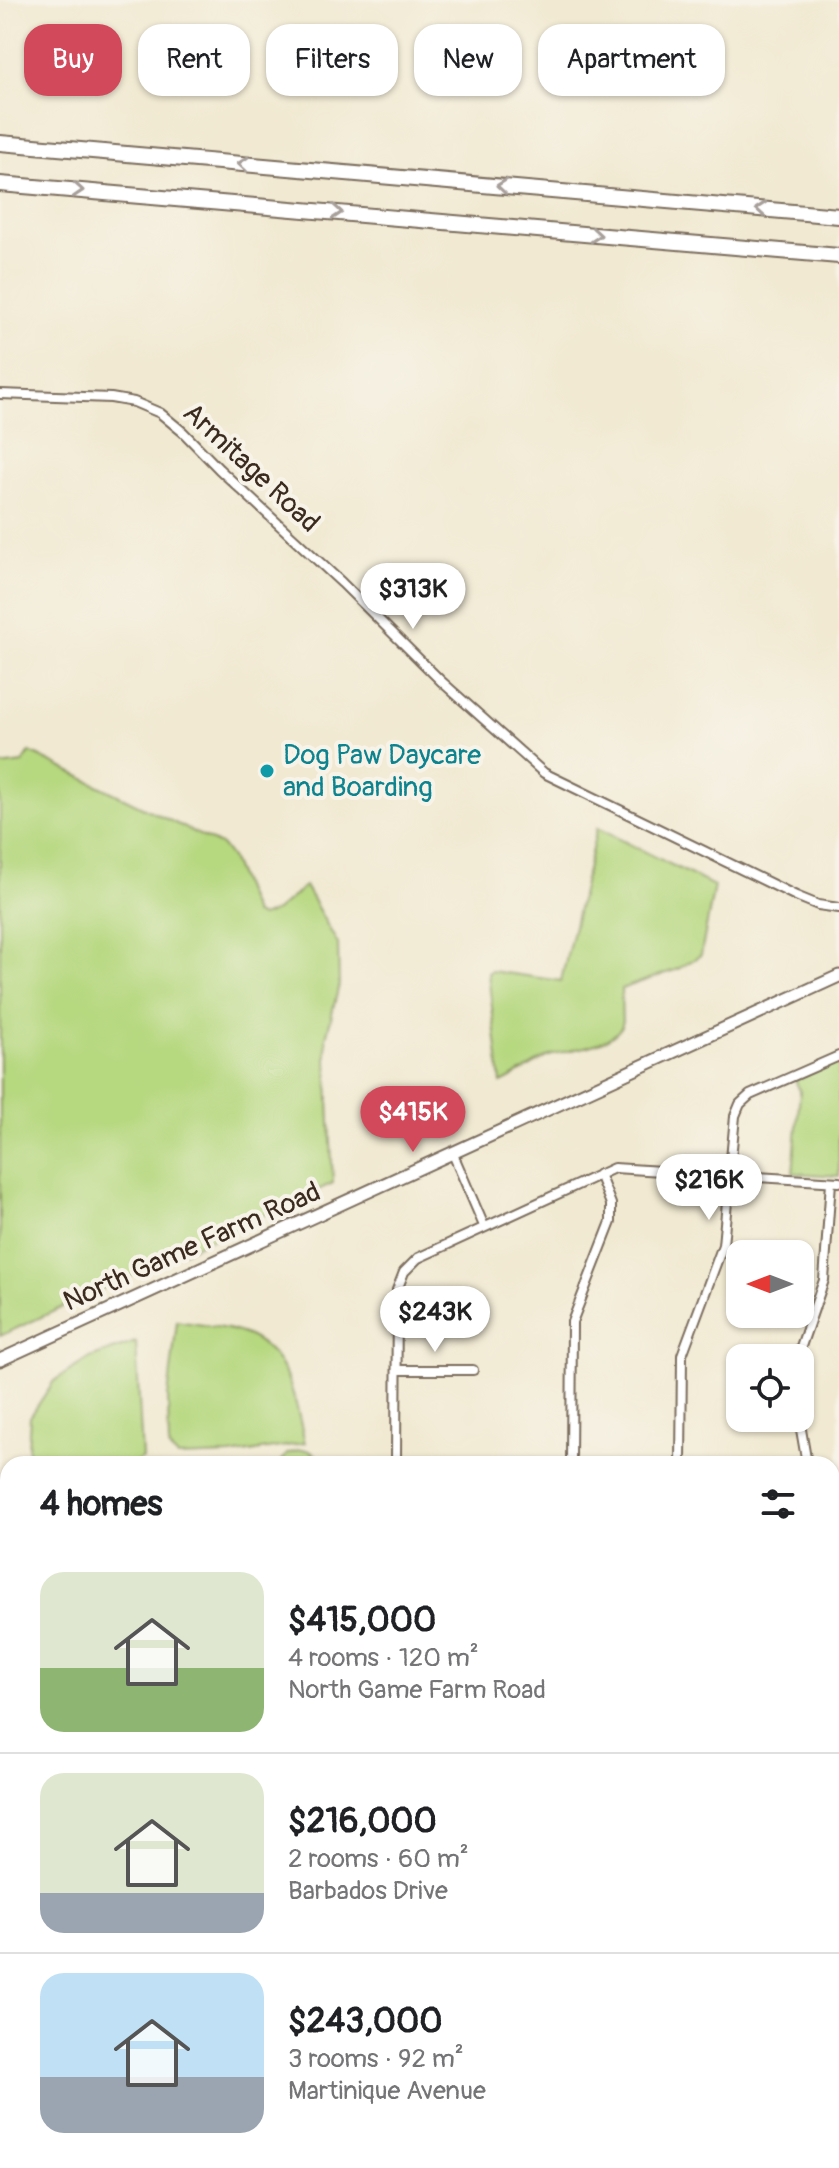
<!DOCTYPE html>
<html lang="en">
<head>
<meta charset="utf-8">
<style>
  :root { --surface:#fff; --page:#f2f2f2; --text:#202124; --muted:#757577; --line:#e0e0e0; --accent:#d1495b }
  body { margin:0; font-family:Pangolin,sans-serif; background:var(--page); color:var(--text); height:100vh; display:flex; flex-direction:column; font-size:30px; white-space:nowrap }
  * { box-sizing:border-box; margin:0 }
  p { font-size:26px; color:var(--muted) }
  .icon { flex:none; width:44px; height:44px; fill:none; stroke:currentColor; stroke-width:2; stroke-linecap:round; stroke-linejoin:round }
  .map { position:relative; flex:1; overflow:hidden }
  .drawer { position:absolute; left:0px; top:1456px; width:840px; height:712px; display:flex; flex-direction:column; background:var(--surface); border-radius:24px 24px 0 0; box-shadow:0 2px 6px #0004 }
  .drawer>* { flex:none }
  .banner { position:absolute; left:24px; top:24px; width:792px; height:72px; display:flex; gap:16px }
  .needle { width:52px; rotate:270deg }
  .tools { position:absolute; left:726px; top:1240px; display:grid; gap:16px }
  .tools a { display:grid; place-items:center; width:88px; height:88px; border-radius:16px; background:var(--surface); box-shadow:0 2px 6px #0004; font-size:40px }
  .price { position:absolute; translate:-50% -68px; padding:0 18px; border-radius:28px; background:#fff; color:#222; font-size:26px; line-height:52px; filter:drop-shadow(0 2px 4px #0008) }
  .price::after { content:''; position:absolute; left:50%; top:48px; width:24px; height:18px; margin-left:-12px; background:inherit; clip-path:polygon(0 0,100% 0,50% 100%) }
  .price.selected { background:var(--accent); color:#fff }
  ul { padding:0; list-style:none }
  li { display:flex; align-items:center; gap:24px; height:200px; padding:0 40px }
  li+li { border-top:2px solid var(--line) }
  li span { display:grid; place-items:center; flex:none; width:224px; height:160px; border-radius:24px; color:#555 }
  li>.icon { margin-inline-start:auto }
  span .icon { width:96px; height:96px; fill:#fffc; stroke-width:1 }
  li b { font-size:34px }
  h2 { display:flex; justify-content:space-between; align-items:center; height:96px; padding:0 40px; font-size:34px }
  .pill { padding:0 28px; border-radius:24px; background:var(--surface); box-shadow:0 2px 6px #0004; font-size:28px; line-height:72px }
  .pill.selected { background:var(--accent); color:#fff }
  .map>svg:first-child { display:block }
  .green { fill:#b6d87f; stroke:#78814e; stroke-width:2 }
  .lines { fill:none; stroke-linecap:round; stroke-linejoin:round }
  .street-casing { stroke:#7b6d5d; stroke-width:12 }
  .secondary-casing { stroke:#7b6d5d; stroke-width:15 }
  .highway-casing { stroke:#7b6d5d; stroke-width:18 }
  .street { stroke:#fff; stroke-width:8 }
  .secondary { stroke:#fff; stroke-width:11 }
  .highway { stroke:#fff; stroke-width:14 }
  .oneway { stroke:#a79f9a }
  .culture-dot { fill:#0f9aa8; stroke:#f7f3e8; stroke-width:3 }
  .labels { text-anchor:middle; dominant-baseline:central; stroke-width:8; stroke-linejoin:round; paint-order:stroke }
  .street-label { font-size:28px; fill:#3b2a1e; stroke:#f7f3e8 }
  .culture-label { font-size:28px; fill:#0d838f; stroke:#f7f3e8; text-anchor:start }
</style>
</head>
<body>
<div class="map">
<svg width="839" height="2168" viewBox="0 0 839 2168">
  <rect width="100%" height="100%" fill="#f7f3e8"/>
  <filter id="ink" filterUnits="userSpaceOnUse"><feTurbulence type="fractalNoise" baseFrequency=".0125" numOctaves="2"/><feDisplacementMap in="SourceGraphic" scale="16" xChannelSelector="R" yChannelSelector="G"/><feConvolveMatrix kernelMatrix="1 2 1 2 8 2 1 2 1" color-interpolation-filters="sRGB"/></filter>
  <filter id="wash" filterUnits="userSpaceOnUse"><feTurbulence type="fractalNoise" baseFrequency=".006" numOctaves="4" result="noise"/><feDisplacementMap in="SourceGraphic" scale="32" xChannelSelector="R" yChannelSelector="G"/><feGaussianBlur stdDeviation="1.8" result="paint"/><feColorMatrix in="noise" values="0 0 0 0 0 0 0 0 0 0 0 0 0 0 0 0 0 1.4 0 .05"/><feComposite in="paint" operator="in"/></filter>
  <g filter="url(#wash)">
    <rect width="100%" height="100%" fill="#f1e9d1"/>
    <g class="green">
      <path d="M30 752 222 846 231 858 254 914 261 917 276 911 305 886 338 944 339 985 326 1038 333 1183 0 1336V766L23 763Z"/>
      <path d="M597 828 714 886 701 955 678 969 621 989 622 1026C609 1047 573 1048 552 1055 534 1062 518 1076 501 1083L488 973 491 971 561 981Z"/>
      <path d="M839 1061V1176L793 1173 800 1091 795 1080Z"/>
      <path d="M177 1321C198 1325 224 1326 244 1334 290 1352 295 1402 305 1443L231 1455 178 1457 169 1449 168 1397Z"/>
      <path d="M136 1342 142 1458 136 1464H27L30 1417 54 1381 90 1358Z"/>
      <path d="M299 1450H308L316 1455V1464H280L287 1454Z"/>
      <path d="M0 1695H8V1803L0 1815Z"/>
      <path d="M0 2081 8 2087V2160H97L107 2168H0Z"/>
      <rect x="345" y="2160" width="459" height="8"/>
    </g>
  </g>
  <g filter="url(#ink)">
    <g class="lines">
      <defs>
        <g id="street">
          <path d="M0 394 111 398 134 402 160 413 183 432 219 469 342 583 441 681 544 773 796 896 818 905 839 908"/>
          <path d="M453 1154 484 1226"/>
          <path d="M797 1358 824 1280 831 1182"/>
          <path d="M397 1370H473"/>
          <path d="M799 1418 807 1464"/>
          <path d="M396 1464 397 1290 404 1272 418 1258 614 1168 839 1182"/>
          <path d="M571 1464 572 1322 611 1222V1204L599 1174"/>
          <path d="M681 1464 682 1355 723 1245 735 1116 740 1104 750 1095 839 1056"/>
          <path d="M832 1554 834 1597"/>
          <path d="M832 1709H839"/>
          <path d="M1 1829 8 1839"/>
          <path d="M836 1879V1919L839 1926"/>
          <path d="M0 2042 8 2032"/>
          <path d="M832 2042H839"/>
          <path d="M160 2168 166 2160"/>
        </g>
        <g id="secondary">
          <path d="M0 1360 839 976"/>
          <path d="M0 2054 8 2060"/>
          <path d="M131 2160 141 2168"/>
        </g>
        <g id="highway">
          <path d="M0 143 839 216"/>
          <path d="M0 184 839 256"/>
        </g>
      </defs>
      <use href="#street" class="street-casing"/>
      <use href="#secondary" class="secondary-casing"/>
      <use href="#highway" class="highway-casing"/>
      <use href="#street" class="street"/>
      <use href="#secondary" class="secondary"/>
      <use href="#highway" class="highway"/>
    </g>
    <defs><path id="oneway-chevron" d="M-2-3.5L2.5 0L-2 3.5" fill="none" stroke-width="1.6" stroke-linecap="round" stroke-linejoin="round" transform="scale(2)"/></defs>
    <g class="oneway">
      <use href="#oneway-chevron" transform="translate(243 164) rotate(-175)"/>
      <use href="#oneway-chevron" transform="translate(502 186) rotate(-175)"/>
      <use href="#oneway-chevron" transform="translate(78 190) rotate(4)"/>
      <use href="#oneway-chevron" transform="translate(761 209) rotate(-175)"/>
      <use href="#oneway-chevron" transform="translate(337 212) rotate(5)"/>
      <use href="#oneway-chevron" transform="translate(596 235) rotate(5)"/>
    </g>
  </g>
  <circle class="culture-dot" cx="267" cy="771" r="8"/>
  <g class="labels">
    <g class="street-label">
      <text transform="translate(251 468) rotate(43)">Armitage Road</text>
      <text transform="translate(192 1247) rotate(-24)">North Game Farm Road</text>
    </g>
    <g class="culture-label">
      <text x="283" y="755">Dog Paw Daycare<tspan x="283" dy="32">and Boarding</tspan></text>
    </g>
  </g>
</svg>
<div class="tools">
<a><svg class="needle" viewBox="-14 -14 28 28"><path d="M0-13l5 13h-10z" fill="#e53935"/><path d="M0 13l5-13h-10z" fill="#757577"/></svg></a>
<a><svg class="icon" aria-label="locate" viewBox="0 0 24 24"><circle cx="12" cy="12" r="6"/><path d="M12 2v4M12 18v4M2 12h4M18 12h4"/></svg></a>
</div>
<b class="price" style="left:413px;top:631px">$313K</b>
<b class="price selected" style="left:413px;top:1154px">$415K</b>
<b class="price" style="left:709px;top:1222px">$216K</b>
<b class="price" style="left:435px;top:1354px">$243K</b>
<div class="banner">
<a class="pill selected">Buy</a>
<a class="pill">Rent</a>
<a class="pill">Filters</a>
<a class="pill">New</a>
<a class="pill">Apartment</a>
</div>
<section class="drawer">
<h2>4 homes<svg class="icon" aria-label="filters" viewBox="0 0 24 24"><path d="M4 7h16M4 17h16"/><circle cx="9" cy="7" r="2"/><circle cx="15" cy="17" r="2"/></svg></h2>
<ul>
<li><span style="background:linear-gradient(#dfe7d0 60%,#8fb573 0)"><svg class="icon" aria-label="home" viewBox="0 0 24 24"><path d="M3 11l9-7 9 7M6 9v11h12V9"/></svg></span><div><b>$415,000</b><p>4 rooms · 120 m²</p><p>North Game Farm Road</p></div></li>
<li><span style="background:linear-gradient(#dfe7d0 75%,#9aa5b1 0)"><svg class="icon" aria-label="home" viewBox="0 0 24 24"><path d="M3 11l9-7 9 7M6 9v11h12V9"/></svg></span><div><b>$216,000</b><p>2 rooms · 60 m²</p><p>Barbados Drive</p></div></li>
<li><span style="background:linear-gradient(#bfe0f5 65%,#9aa5b1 0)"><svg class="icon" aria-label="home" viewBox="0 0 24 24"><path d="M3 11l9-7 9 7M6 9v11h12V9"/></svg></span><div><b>$243,000</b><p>3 rooms · 92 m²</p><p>Martinique Avenue</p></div></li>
</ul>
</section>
</div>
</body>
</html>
